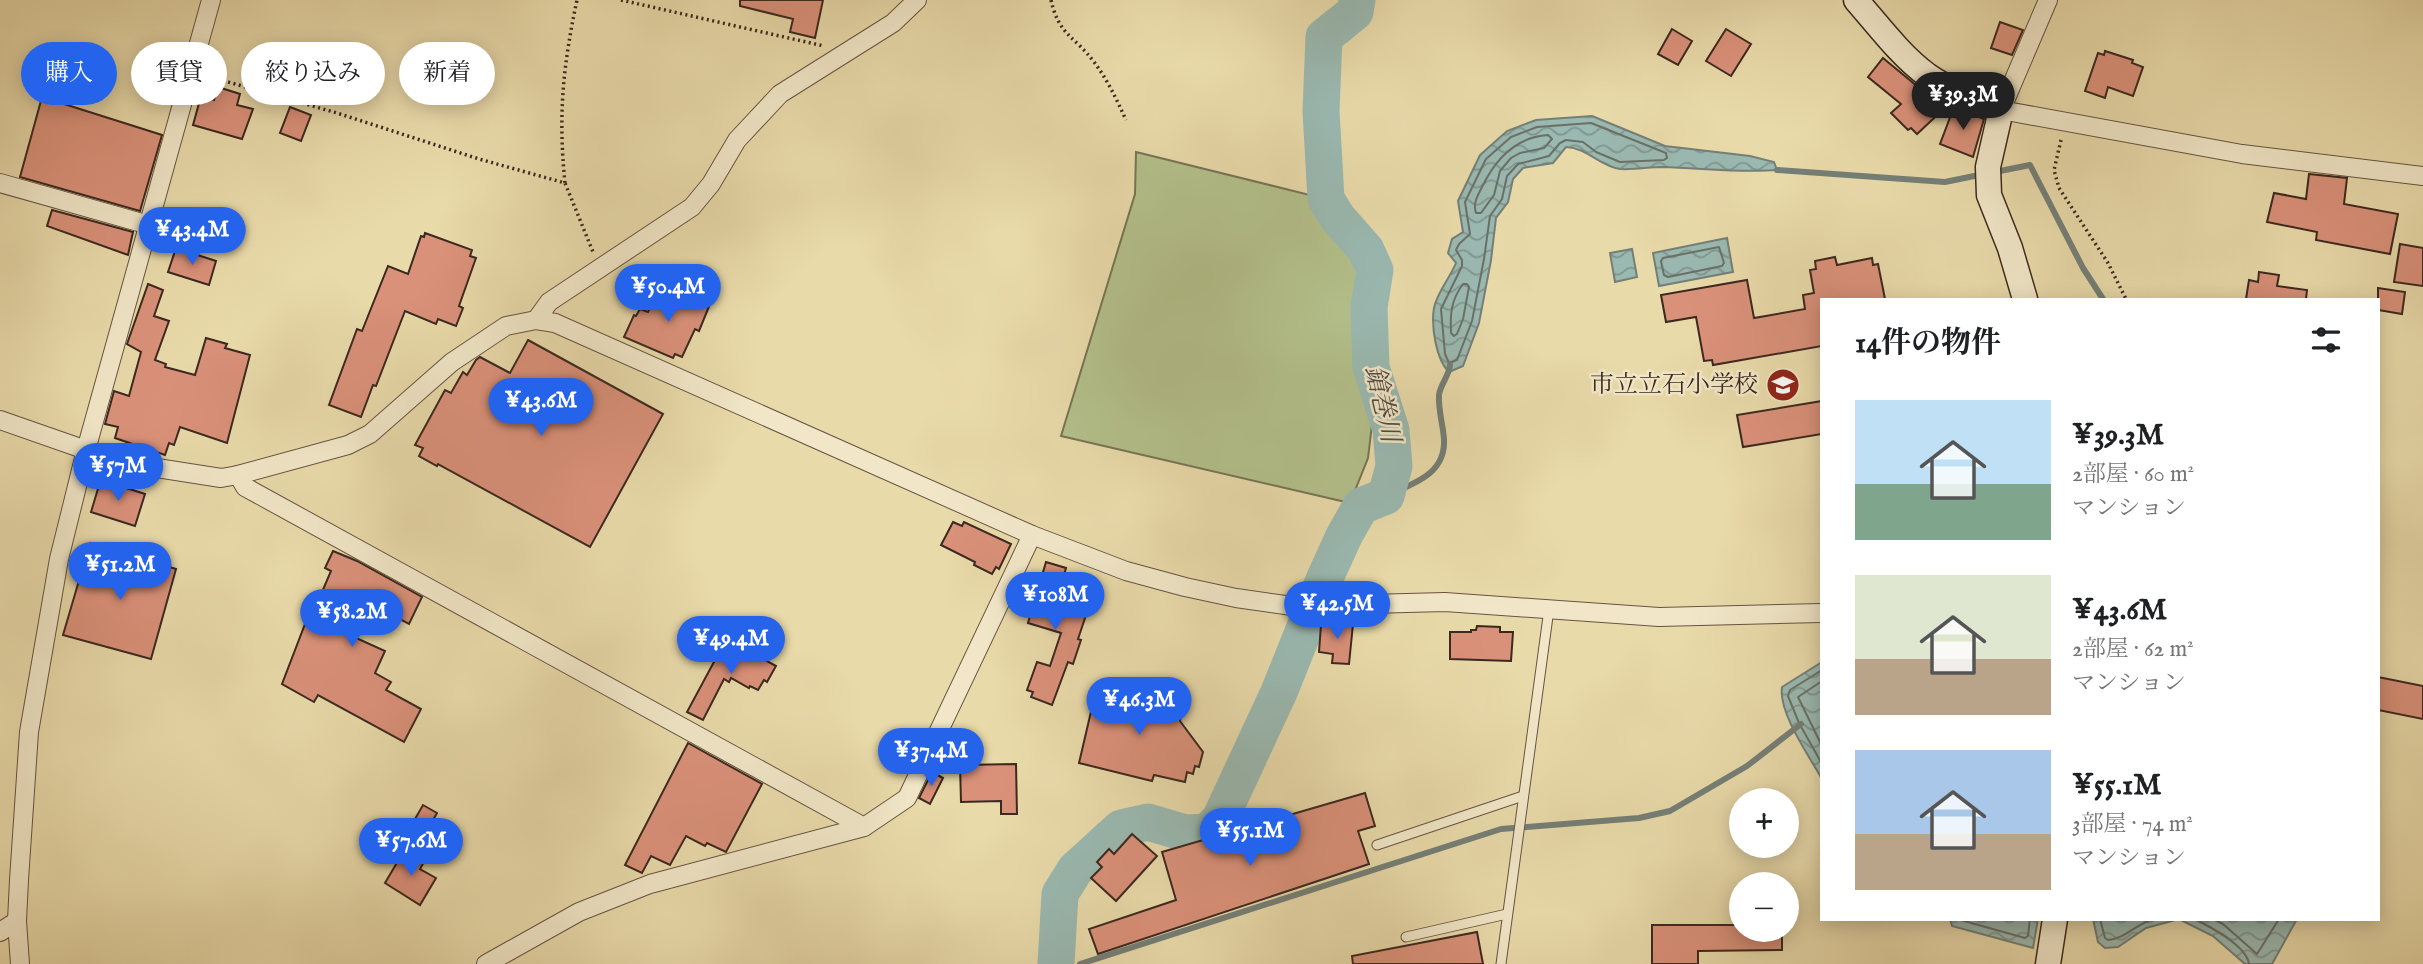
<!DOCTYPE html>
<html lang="ja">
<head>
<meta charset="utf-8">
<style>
  :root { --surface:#fff; --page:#f2f2f2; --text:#202124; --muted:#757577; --accent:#2563eb }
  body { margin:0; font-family:"IM FELL English","Noto Serif JP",serif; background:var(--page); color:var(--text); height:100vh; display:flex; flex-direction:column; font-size:26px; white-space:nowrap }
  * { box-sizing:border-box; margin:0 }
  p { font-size:23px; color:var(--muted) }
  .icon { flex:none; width:38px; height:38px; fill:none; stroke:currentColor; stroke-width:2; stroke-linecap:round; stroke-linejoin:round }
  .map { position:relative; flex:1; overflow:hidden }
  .panel { position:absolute; left:1820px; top:298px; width:560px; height:623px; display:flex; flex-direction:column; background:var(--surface); border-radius:0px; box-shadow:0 4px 18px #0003 }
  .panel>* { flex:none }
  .guide { position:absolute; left:21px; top:42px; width:665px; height:63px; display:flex; gap:14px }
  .tools { position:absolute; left:1729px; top:788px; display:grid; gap:14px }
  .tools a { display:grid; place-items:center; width:70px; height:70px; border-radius:50%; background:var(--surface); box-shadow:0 4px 18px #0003; font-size:35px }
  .price { position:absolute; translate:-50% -60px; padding:0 16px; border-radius:24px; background:var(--accent); color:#fff; font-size:23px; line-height:46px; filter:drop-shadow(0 2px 4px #0008) }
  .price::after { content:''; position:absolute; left:50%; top:42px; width:21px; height:16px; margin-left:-10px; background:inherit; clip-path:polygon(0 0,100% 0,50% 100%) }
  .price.on { background:#222; color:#fff }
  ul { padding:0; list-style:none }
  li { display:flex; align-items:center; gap:21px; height:175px; padding:0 35px }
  li span { display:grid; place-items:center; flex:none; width:196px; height:140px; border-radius:0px; color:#555 }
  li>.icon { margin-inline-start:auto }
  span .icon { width:84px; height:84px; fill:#fffc; stroke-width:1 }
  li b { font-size:30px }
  h2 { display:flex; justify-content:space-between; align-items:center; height:84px; padding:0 35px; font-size:30px }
  .tag { padding:0 24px; border-radius:32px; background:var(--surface); box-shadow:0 4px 18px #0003; font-size:24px; line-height:63px }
  .tag.on { background:var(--accent); color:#fff }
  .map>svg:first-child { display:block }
  .garden { fill:#b3c08b; stroke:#777455; stroke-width:2 }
  .water { fill:url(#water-waves); stroke:#747f77; stroke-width:2 }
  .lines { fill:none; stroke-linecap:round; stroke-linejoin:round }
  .shore { stroke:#6a7068; stroke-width:2 }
  .stream { stroke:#747f77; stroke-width:6 }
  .river { stroke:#9ab9b1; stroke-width:37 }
  .building { fill:#da917a; stroke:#3b281f; stroke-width:2 }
  .lane-casing { stroke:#665442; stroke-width:11 }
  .street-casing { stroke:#665442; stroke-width:20 }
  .secondary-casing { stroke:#3b281f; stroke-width:27 }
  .path { stroke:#3b281f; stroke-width:3.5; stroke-dasharray:2 3.5; stroke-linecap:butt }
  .lane { stroke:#f1e7c8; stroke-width:9 }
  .street { stroke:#f1e7c8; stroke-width:18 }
  .secondary { stroke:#f1e7c8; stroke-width:24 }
  .labels { text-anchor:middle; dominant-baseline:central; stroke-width:5; stroke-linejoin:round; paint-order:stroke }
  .poi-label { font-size:24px; fill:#3b281f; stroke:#f1e7c8; text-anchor:end }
  .water-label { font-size:26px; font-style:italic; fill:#534c44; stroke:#f1e7c8 }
</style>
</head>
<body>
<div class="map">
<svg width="2423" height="964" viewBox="0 0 2423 964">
  <defs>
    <pattern id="water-waves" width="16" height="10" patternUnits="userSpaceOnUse" patternTransform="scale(1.75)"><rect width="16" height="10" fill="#9ab9b1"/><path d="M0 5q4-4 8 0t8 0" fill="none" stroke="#7f968f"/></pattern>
  </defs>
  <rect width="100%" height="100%" fill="#e9daaa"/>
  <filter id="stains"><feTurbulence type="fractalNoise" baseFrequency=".00286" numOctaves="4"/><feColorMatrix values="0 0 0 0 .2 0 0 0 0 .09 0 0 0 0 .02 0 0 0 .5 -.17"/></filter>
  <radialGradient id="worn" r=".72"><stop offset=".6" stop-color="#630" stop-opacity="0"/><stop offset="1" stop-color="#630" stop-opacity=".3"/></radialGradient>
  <path class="garden" d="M1136 152 1314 196 1330 222 1357 255 1365 279 1358 330 1373 416 1368 458 1350 503 1061 436 1135 194Z"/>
  <g class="water">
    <path d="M1592 116 1665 146 1750 156 1774 162 1777 170C1740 173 1701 168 1663 167 1649 167 1634 170 1620 169 1599 166 1588 148 1566 147L1553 163 1523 168 1513 179 1508 202 1496 218 1491 260 1479 323 1463 366 1449 372C1436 360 1431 326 1434 308 1437 292 1450 278 1456 263L1448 253 1452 239 1463 232 1458 201 1480 155 1507 131 1536 120Z"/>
    <path d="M1727 238 1733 272 1659 286 1653 253Z"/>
    <path d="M1632 249 1637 277 1615 282 1610 253Z"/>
    <path d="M1822 662V779C1809 756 1778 712 1782 687Z"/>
    <path d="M1950 919H2038L2033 948 1952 926Z"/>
    <path d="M2093 919H2297L2272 964H2245L2213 936 2179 919 2146 928 2118 947 2105 948 2098 942Z"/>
  </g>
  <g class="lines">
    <g class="shore">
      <path d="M1591 123 1666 153 1667 158 1664 160 1620 162 1596 152 1583 142 1566 140 1560 143 1549 156 1518 164 1507 176 1502 199 1490 216 1484 259 1472 321 1457 360 1449 363 1445 354 1441 309 1462 266V260L1456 250 1459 244 1470 234 1465 202 1486 159 1511 137 1537 127Z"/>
      <path d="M1548 135 1552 139 1544 148 1520 153 1511 158 1500 171 1494 195 1481 213H1476C1473 203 1477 197 1482 187 1495 160 1516 137 1548 135Z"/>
      <path d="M1719 247 1724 263 1722 266 1668 277 1664 275 1661 261 1663 258Z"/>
      <path d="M1463 284H1467L1469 287 1463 319 1457 334 1454 336 1451 333C1450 314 1451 300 1463 284Z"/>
      <path d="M1822 670 1790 690 1788 696 1799 723 1822 764"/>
      <path d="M1822 681 1798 697 1822 746"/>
      <path d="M1957 919 2025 938 2028 936 2030 919"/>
      <path d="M2100 919 2105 938 2108 940C2125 939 2137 923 2154 919"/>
      <path d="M2194 919C2209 926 2247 946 2249 964"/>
      <path d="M2213 919 2223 924 2257 954 2279 919"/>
    </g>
    <g class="stream">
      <path d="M1777 170 1945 182 1984 174"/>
      <path d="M1995 172 2030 165 2083 268 2103 299"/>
      <path d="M1386 496C1412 484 1446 475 1444 439 1443 425 1438 409 1439 395 1440 385 1449 376 1450 365"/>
      <path d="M1080 964 1501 829 1639 818 1670 811 1747 766 1801 724"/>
    </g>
    <path class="river" d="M1056 964 1060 894 1075 870 1121 828 1148 822 1185 833 1207 832 1220 819 1279 692 1324 580 1344 536 1361 506 1386 496 1394 466 1391 430 1371 367 1369 307 1375 270 1366 250 1337 217 1326 199 1321 111 1324 37 1355 12 1357 0"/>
  </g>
  <g class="building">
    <path d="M740 0H823L815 38 790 32 793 19 740 6Z"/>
    <path d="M2000 22 2023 30 2012 55 1991 48Z"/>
    <path d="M1672 29 1692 41 1678 65 1658 54Z"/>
    <path d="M1726 29 1751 44 1731 76 1706 61Z"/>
    <path d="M2105 51 2133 60 2132 63 2143 67 2133 96 2108 87 2105 98 2085 91 2098 53 2104 55Z"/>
    <path d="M1883 58 1918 87 1947 106 1917 134 1911 128 1908 130 1891 113 1901 104 1868 77Z"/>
    <path d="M218 87 240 94 237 105 253 109 242 139 193 125 201 96 214 100Z"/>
    <path d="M42 97 162 135 140 211 20 177Z"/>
    <path d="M290 107 311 115 301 141 280 133Z"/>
    <path d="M1954 107 1984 119 1973 157 1940 144Z"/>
    <path d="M2309 174 2347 178 2344 204 2398 214 2390 254 2316 240 2317 232 2267 222 2274 193 2306 199Z"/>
    <path d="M52 210 133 232 128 255 47 226Z"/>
    <path d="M425 233 472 250 470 256 476 258 459 306 463 308 456 326 438 319 436 324 405 311 376 386 373 385 361 417 329 405 357 329 362 331 388 266 408 274 421 236 424 237Z"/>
    <path d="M2400 244 2423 248V286L2394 282Z"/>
    <path d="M176 248 216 261 209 285 168 272Z"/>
    <path d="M1835 257 1837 265 1872 258 1873 265 1878 264 1885 299H1822V346L1713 365 1712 360 1704 361 1696 317 1666 322 1661 295 1747 280 1754 318 1805 309 1803 295 1814 293 1810 270 1816 269 1815 261Z"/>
    <path d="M2259 272 2279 275 2277 286 2307 290 2306 299H2246L2249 280 2258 282Z"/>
    <path d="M148 284 163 290 154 316 169 321 155 360 166 364 165 367 195 375 206 338 227 344 225 348 250 355 227 443 180 427 174 445 169 443 165 455 115 438 118 427 105 424 114 391 129 396 141 352 127 344Z"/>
    <path d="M2378 288 2405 292 2402 314 2378 310Z"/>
    <path d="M658 290 681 300 684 293 710 304 699 331 695 329 682 357 675 354 673 358 624 337 634 315 636 316 640 309 648 312Z"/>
    <path d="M528 340 663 414 590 547 438 464 437 466 419 456 423 448 415 445 445 390 451 393 463 372 467 375 476 360 480 357 510 373Z"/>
    <path d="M1822 401V434L1743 447 1737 415Z"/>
    <path d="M100 482 116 487 117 485 145 494 135 526 91 512Z"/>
    <path d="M953 522 962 526 964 522 1011 544 999 569 996 567 992 574 974 565 975 562 941 545Z"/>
    <path d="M90 543 176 569 151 659 63 635Z"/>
    <path d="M333 551 357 561 422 597 409 624 350 593 334 628 385 651 375 673 391 682 386 690 421 709 404 742 318 695 314 702 282 684 315 598 319 599 331 571 325 568Z"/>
    <path d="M1046 562 1066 568 1058 596 1072 600 1071 604 1083 607 1082 610 1087 612 1078 639 1081 640 1073 664 1068 662 1052 705 1031 697 1033 692 1027 690 1037 662 1050 666 1061 633 1028 623Z"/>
    <path d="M1325 622 1353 624 1349 664 1332 663 1333 654 1319 652 1321 625H1325Z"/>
    <path d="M1477 626 1500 627V632H1513L1511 661 1450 659V632H1471V630H1476Z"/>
    <path d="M730 641 776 666 767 682 764 680 758 690 750 686 749 688 731 678 729 682 724 679 703 720 687 712 722 647 725 649Z"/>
    <path d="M2378 677 2423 686V719L2378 710Z"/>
    <path d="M1097 686 1183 706 1180 721 1203 752 1199 767 1195 766 1193 774 1187 772 1185 782 1154 775 1152 781 1079 763Z"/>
    <path d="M688 743 762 784 726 852 707 843 705 846 686 836 670 865 651 856 642 873 625 865Z"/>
    <path d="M1016 764 1017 814H1001V801L961 802 960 765Z"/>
    <path d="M932 772 943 778 930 804 919 798Z"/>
    <path d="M1365 793 1375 826 1358 831 1369 864 1098 954 1089 929 1176 900 1162 852Z"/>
    <path d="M423 805 437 813 421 841 407 833Z"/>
    <path d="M1132 834 1157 856 1116 901 1091 878 1102 867 1097 862 1109 849 1114 854Z"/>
    <path d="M405 849 425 860 420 869 436 878 420 905 385 883Z"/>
    <path d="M1652 925H1741V929H1782V950L1698 951V964H1652Z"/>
    <path d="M1477 932 1483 964H1353L1352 956Z"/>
  </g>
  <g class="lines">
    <defs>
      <g id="lane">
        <path d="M1377 845 1523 796"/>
        <path d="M1406 937 1507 914"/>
        <path d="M1501 964 1549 609"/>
      </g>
      <g id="street">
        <path d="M2048 0 2001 110 2242 154 2423 176"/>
        <path d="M0 183 149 225"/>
        <path d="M536 320 549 302 692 207 711 184 737 140 780 94 893 23 917 0"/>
        <path d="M0 420 86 450 157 468 221 478 238 475 348 445 370 434 452 362 506 326 536 320 555 323 1032 535 1126 571 1185 587 1236 598 1292 606 1445 602 1659 617 1822 613"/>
        <path d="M238 475 245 487 864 827"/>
        <path d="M0 932 17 921"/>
        <path d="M20 964 17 921 19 880 29 732 59 559 86 450 211 0"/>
        <path d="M486 964 579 912 650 884 864 827 907 798 1032 535"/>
      </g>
      <g id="secondary">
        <path d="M1856 0C1878 25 1900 55 1927 75 1950 91 1975 100 2001 110L1988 167 1989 195 2010 248 2025 299"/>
        <path d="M2048 964 2055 919"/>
      </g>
    </defs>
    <use href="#lane" class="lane-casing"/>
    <use href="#street" class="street-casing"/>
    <use href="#secondary" class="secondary-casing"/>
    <g class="path">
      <path d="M621 0 824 46"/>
      <path d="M1051 0C1059 36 1075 36 1094 62 1107 79 1117 100 1126 120"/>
      <path d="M207 76 337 113 479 159 565 183 593 252"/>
      <path d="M2061 140 2054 170 2059 188 2108 263 2126 299"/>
      <path d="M565 183C558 115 563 66 577 0"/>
    </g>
    <use href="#lane" class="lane"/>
    <use href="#street" class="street"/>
    <use href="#secondary" class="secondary"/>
  </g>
  <defs>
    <symbol id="school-disc" viewBox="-11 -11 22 22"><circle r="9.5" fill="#8f2418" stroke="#f1e7c8"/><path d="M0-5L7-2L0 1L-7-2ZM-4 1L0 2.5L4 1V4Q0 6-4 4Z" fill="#fff"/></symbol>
  </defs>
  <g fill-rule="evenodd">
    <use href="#school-disc" x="1764" y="366" width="38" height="38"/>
  </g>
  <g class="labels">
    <g class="poi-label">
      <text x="1758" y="385">市立立石小学校</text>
    </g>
    <g class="water-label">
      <text transform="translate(1382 404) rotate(77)">鎗巻川</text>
    </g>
  </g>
  <rect width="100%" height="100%" filter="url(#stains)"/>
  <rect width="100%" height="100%" fill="url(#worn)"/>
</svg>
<div class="tools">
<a>+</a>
<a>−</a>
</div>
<b class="price on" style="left:1963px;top:132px">¥39.3M</b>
<b class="price" style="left:192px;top:267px">¥43.4M</b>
<b class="price" style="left:668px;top:324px">¥50.4M</b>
<b class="price" style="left:541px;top:438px">¥43.6M</b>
<b class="price" style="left:118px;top:503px">¥57M</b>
<b class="price" style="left:120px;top:602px">¥51.2M</b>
<b class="price" style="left:1055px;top:632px">¥108M</b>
<b class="price" style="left:1337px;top:641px">¥42.5M</b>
<b class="price" style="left:352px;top:649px">¥58.2M</b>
<b class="price" style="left:731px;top:676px">¥49.4M</b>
<b class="price" style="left:1139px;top:737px">¥46.3M</b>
<b class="price" style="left:931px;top:788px">¥37.4M</b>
<b class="price" style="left:1250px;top:868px">¥55.1M</b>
<b class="price" style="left:411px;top:878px">¥57.6M</b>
<div class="guide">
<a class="tag on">購入</a>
<a class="tag">賃貸</a>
<a class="tag">絞り込み</a>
<a class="tag">新着</a>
</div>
<section class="panel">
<h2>14件の物件<svg class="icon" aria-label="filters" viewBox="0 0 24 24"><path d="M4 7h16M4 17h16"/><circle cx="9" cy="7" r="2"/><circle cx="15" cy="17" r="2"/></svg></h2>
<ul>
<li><span style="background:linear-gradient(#bfe0f5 60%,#7fa58c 0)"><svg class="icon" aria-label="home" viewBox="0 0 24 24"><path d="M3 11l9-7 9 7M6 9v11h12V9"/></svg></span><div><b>¥39.3M</b><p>2部屋 · 60 m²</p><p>マンション</p></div></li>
<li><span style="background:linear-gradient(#dfe7d0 60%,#b9a48a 0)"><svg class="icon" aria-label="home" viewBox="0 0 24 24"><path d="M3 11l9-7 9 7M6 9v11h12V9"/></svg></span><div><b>¥43.6M</b><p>2部屋 · 62 m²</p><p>マンション</p></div></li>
<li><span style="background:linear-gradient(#a9c7e8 60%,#b9a48a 0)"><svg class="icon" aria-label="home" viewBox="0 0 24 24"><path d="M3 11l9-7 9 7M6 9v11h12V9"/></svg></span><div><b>¥55.1M</b><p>3部屋 · 74 m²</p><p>マンション</p></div></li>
</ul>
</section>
</div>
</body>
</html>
